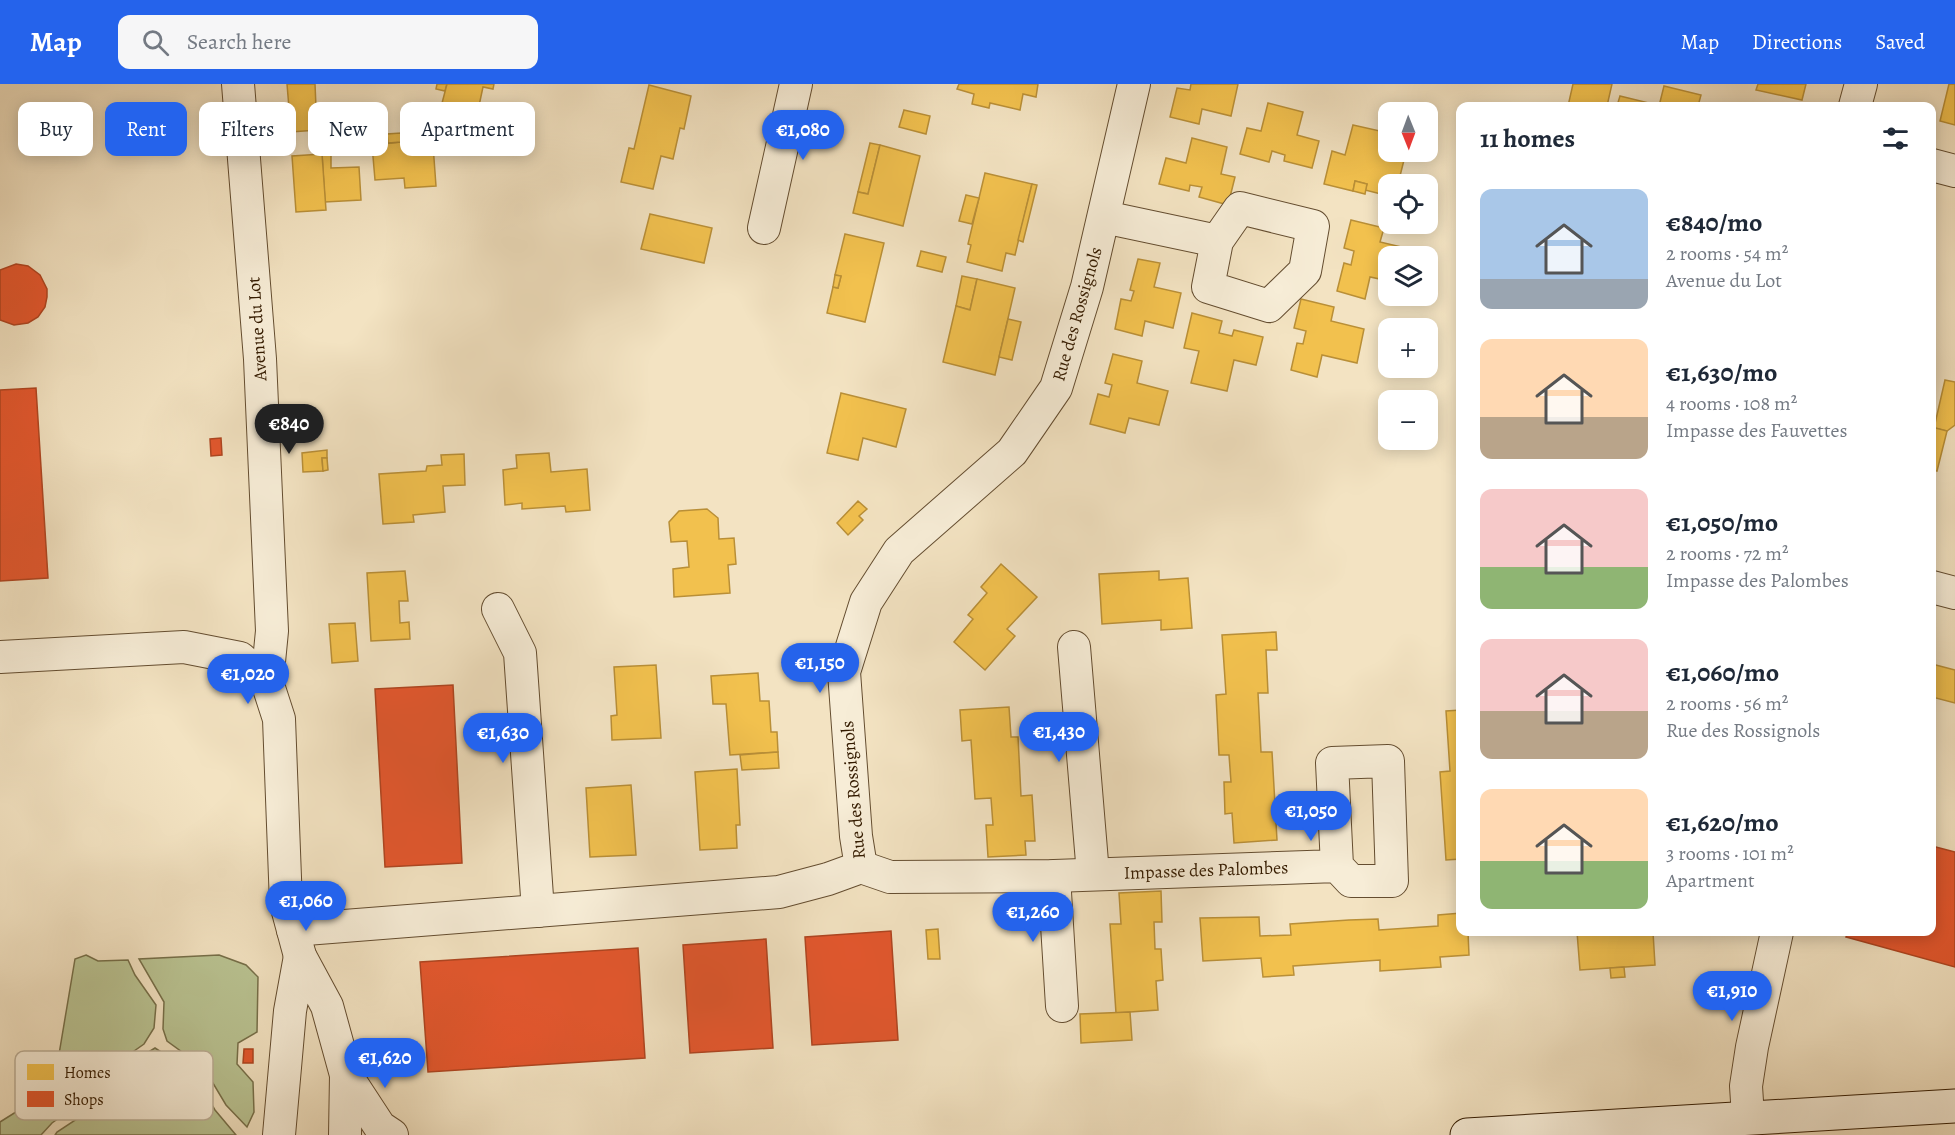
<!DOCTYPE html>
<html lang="en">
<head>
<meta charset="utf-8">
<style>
  :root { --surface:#fff; --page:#f6f6f7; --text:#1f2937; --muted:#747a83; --accent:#2563eb }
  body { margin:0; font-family:Alegreya,serif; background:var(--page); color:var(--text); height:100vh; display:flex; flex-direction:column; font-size:22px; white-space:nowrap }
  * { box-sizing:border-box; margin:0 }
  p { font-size:20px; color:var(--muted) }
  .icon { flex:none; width:33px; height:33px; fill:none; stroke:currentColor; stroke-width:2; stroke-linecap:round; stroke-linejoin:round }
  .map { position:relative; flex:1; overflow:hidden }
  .side { position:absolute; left:1456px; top:18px; width:480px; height:834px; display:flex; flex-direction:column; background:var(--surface); border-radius:12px; box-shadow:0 3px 15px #0003 }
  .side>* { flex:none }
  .guide { position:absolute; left:18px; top:18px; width:570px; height:54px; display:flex; gap:12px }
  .needle { width:39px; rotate:179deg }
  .buttons { position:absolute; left:1378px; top:18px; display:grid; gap:12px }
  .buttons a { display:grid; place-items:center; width:60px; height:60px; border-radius:12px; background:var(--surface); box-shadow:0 3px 15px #0003; font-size:30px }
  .price { position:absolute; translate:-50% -51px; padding:0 14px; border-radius:21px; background:var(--accent); color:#fff; font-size:20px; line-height:39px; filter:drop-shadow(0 2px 3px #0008) }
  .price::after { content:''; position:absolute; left:50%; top:36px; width:18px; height:14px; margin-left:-9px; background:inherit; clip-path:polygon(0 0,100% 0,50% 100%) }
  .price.current { background:#222; color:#fff }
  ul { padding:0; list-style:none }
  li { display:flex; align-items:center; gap:18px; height:150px; padding:0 24px }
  li span { display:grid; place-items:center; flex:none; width:168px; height:120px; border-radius:12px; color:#555 }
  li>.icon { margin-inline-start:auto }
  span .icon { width:72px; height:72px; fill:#fffc; stroke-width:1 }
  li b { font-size:26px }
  h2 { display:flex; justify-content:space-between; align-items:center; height:72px; padding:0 24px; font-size:26px }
  .chip { padding:0 21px; border-radius:12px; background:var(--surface); box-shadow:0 3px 15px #0003; font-size:21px; line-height:54px }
  .chip.current { background:var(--accent); color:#fff }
  header { display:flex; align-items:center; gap:36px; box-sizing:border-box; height:84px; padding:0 30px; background:var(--accent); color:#fff }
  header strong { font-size:28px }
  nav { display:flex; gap:33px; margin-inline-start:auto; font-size:21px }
  .search { width:420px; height:54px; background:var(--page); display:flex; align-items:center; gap:15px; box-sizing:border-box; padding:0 21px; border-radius:12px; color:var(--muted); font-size:22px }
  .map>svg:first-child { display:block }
  .green { fill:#bac493; stroke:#77704a; stroke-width:1.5 }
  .homes { fill:#f2c14e; stroke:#b98f37; stroke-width:1.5 }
  .shops { fill:#e4572e; stroke:#af4520; stroke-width:1.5 }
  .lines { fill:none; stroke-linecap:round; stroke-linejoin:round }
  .minor-casing { stroke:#644d30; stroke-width:34 }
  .secondary-casing { stroke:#341b00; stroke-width:35 }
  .minor { stroke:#f7edd7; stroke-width:32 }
  .secondary { stroke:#f7edd7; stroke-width:33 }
  .labels { text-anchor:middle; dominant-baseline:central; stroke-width:6; stroke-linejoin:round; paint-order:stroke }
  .street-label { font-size:18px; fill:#341b00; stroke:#f7edd7 }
  .key { fill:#f7edd7; stroke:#bcae96; stroke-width:1.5 }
  .key-label { font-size:16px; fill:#341b00 }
</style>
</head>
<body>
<header>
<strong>Map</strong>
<div class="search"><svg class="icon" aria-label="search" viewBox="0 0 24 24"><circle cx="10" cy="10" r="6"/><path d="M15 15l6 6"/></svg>Search here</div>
<nav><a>Map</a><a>Directions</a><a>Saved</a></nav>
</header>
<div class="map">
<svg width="1955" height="1051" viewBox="0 0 1955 1051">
  <rect width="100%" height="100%" fill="#f3e3c2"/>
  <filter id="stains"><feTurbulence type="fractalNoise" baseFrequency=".00333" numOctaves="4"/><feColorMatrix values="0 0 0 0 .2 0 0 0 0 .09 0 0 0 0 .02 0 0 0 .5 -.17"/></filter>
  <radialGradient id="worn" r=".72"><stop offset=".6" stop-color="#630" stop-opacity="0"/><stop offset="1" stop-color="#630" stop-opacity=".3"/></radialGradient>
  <g class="green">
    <path d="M86 871 98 877 128 876 135 891 156 921 154 944 144 960 97 993 79 1018 69 1027 52 1039 41 1051H0V1038L40 1013 55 994 75 875Z"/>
    <path d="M219 871 246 881 258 893 257 948 238 959 237 980 253 998 254 1028 247 1043 226 1021 204 984 167 957 163 945 164 918 139 875Z"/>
    <path d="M155 964 193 989 215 1026 236 1051H55L57 1048 83 1031 105 1002 124 983Z"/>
  </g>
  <g class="homes">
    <path d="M287 0H315L317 46 291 48Z"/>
    <path d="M437 0H447L445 7 436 5Z"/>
    <path d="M447 0H494L493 5 483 3 477 31 441 23Z"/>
    <path d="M959 0H1038L1036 13 1023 10 1020 26 990 19 989 24 972 20 974 10 957 5Z"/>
    <path d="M1191 0H1238L1231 32 1202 25 1199 40 1170 33 1177 4 1190 6Z"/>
    <path d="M1573 0H1612L1607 22H1568Z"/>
    <path d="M1758 0H1806L1802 16 1756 6Z"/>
    <path d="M1949 0H1955V41L1940 37Z"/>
    <path d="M649 1 691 12 684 45 680 44 673 75 661 72 653 105 621 98 629 64 634 65Z"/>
    <path d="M1664 2 1701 11 1698 22H1659Z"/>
    <path d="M1620 12 1649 19V22H1617Z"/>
    <path d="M1268 19 1303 28 1297 51 1319 57 1312 84 1284 77 1285 71 1272 67 1269 78 1240 70 1247 44 1261 47Z"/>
    <path d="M904 26 930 32 926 50 899 43Z"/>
    <path d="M1353 41 1389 49V68H1406L1398 100H1389V112L1365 106 1367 100 1355 97 1353 107 1324 100 1332 67 1345 71Z"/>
    <path d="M432 47 436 102 405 104 404 94 375 96 372 61 401 58V49Z"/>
    <path d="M401 49V58L388 59 387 50Z"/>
    <path d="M1192 54 1227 63 1221 90 1235 93 1228 121 1199 113 1202 103 1190 101 1189 107 1159 100 1166 74 1186 79Z"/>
    <path d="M870 59 880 61 868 110 858 108Z"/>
    <path d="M880 61 920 72 903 142 853 129 858 108 868 110Z"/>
    <path d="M322 70H331V84L359 83 361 116 325 118Z"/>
    <path d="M322 70 326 126 296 128 292 72Z"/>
    <path d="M985 89 1032 100 1015 171 1006 169 1002 187 967 178 971 161 968 160Z"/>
    <path d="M1355 97 1367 100 1365 110 1353 107Z"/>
    <path d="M1032 100 1037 101 1023 158 1018 156Z"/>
    <path d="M966 111 979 114 972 140 959 137Z"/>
    <path d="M650 130 712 144 704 179 641 165Z"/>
    <path d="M1351 136 1384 144 1380 158 1410 165 1408 172H1389V197L1370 193 1365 215 1337 207 1344 179 1351 181 1354 167 1344 164Z"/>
    <path d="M845 150 884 159 865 238 827 229 833 203 838 204 841 192 835 191Z"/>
    <path d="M921 167 946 173 942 188 917 182Z"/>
    <path d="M1138 175 1160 179 1154 203 1181 209 1173 244 1145 237 1142 252 1115 245 1121 215 1131 217 1134 207 1130 206Z"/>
    <path d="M835 191 841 192 838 204 833 203Z"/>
    <path d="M962 192 977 195 970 226 956 222Z"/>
    <path d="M977 195 1015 204 995 291 943 278 956 222 970 226Z"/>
    <path d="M1301 215 1334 223 1331 237 1364 245 1357 279 1322 271 1317 293 1291 286 1297 259 1303 260 1306 247 1294 244Z"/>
    <path d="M1192 229 1222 237 1219 249 1232 252 1234 246 1263 253 1256 281 1234 276 1227 307 1191 299 1199 267 1184 264Z"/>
    <path d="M1008 235 1021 238 1012 276 999 273Z"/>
    <path d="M1113 270 1142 277 1137 299 1168 307 1159 341 1129 334 1125 349 1090 340 1098 310 1109 313 1112 301 1105 299Z"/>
    <path d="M1945 296 1955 298V341L1947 347 1934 344Z"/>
    <path d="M841 309 906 325 896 363 863 354 858 376 827 369Z"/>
    <path d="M1932 343 1947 347 1937 387 1932 386Z"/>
    <path d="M327 366V374H322L323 387 303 388 302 369Z"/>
    <path d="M549 369 551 388 587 385 590 426 566 428 565 422 522 425V419L505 421 503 386 517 384 516 371Z"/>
    <path d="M464 370 465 401 443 402 445 428 413 431 414 438 383 440 379 390 426 387 427 382 442 381 441 371Z"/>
    <path d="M322 374H327L328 386 323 387Z"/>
    <path d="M858 417 867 425 859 432 863 436 848 451 837 439Z"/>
    <path d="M707 425 718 434 719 455 734 454 736 480 728 481 730 509 674 513 673 485 689 483 687 457 671 458 669 438 679 427Z"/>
    <path d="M1001 480 1037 513 1007 545 1015 552 985 586 954 558 973 535 968 531 987 509 981 503Z"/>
    <path d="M405 487 408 517H399L400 539 409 538 410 555 371 557 367 489Z"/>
    <path d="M1159 487V496L1188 494 1192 544 1161 546V536L1102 540 1099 490Z"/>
    <path d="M355 539 358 577 332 579 329 540Z"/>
    <path d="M1276 548 1277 566H1266L1268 609H1258L1261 668H1272L1277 756 1234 759 1232 729 1225 730 1224 698H1231L1229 671H1219L1216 611 1226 610 1222 551Z"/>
    <path d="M1932 580 1955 586V619L1932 613Z"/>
    <path d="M656 581 661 654 612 656 611 632 617 631 614 583Z"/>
    <path d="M758 589 760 617H769L771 648H777L778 668 730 671 726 620H713L711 592Z"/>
    <path d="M1009 623 1011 653H1018L1021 712 1032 711 1035 757H1025L1026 771 988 773 986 741H993L991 714 975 715 971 656 962 657 960 626Z"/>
    <path d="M1461 626V775L1446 776 1440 688 1450 687 1446 627Z"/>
    <path d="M778 668 779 684 742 686 740 671Z"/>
    <path d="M737 685 740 741H736L737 764 700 766 695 688Z"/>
    <path d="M631 701 636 771 590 773 586 704Z"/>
    <path d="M1161 807 1162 838H1154L1155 865H1161L1163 896 1156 897 1158 926 1116 929 1110 840H1121L1119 809Z"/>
    <path d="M1461 829V848H1468L1469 871 1440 873 1441 883 1380 887V876L1293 882 1294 891 1263 893 1261 874 1203 877 1200 834 1259 833 1260 852 1291 851 1290 840 1349 836 1378 835 1379 846 1438 842V831Z"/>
    <path d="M938 845 940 875H928L926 846Z"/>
    <path d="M1577 848H1653L1655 881 1580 886Z"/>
    <path d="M1624 883 1625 893 1611 894 1610 884Z"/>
    <path d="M1130 928 1132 956 1081 959 1080 930Z"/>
  </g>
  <g class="shops">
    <path d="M16 180 28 182 40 191 47 205V213L45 223 38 233 28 239 14 241 0 236V186Z"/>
    <path d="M36 304 48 494 0 497V306Z"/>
    <path d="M221 354 222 371 211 372 210 355Z"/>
    <path d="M453 601 462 779 385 783 375 605Z"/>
    <path d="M1932 762 1955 768V883L1846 853 1848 848H1932Z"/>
    <path d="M891 847 898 956 812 961 805 853Z"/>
    <path d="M766 855 773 964 690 969 683 861Z"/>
    <path d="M638 864 645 974 428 988 420 878Z"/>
    <path d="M244 965H253V979H243Z"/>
  </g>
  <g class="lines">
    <defs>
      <g id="minor">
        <path d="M238 0 260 275 272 547 267 598"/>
        <path d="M1855 22 1861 0"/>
        <path d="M1932 81 1955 87"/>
        <path d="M1104 133 1217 157 1208 203 1269 222 1305 187 1313 142 1240 124 1217 157"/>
        <path d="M764 144 796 0"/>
        <path d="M1932 503 1955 509"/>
        <path d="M498 525 520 569 538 827"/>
        <path d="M1074 563 1093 790"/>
        <path d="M0 573 184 563 240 574 267 598 279 635 286 820 300 872"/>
        <path d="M861 783 890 793 1054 792 1337 782 1332 679 1388 677 1392 797H1351L1337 782"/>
        <path d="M1054 792 1062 922"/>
        <path d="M293 846 779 808 828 795 861 783 856 752 844 588 866 518 899 467 1012 368 1056 304 1087 203 1134 0"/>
        <path d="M346 991 380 1043 392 1051"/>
        <path d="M1748 1033 1746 1002 1752 963 1777 848"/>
        <path d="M279 1051 290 927 300 872 327 922 346 991 345 1051"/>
      </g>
      <path id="secondary" d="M1467 1051 1955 1022"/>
    </defs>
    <use href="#minor" class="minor-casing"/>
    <use href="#secondary" class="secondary-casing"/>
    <use href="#minor" class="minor"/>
    <use href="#secondary" class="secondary"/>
  </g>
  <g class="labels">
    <g class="street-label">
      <text transform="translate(1077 230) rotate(-74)">Rue des Rossignols</text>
      <text transform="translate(257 245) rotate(-94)">Avenue du Lot</text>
      <text transform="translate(853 706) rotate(-95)">Rue des Rossignols</text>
      <text transform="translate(1206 786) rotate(-2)">Impasse des Palombes</text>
    </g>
  </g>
  <rect x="15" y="967" width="198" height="69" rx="9" class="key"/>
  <rect x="27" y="980" width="27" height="16" fill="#f2c14e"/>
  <rect x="27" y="1007" width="27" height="16" fill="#e4572e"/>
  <g class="key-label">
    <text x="64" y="994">Homes</text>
    <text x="64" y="1021">Shops</text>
  </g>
  <rect width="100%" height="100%" filter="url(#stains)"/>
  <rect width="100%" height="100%" fill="url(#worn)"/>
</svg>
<div class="buttons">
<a><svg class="needle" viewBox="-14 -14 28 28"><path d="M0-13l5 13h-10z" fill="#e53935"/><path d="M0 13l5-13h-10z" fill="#747a83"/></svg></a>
<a><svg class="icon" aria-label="locate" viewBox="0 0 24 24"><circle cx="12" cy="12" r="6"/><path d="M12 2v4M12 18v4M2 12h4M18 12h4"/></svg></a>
<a><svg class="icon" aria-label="layers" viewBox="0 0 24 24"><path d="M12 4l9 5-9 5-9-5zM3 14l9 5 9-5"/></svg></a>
<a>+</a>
<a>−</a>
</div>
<b class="price" style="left:803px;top:77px">€1,080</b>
<b class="price current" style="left:289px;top:371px">€840</b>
<b class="price" style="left:820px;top:610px">€1,150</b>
<b class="price" style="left:248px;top:621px">€1,020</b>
<b class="price" style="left:1059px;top:679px">€1,430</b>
<b class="price" style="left:503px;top:680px">€1,630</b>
<b class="price" style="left:1311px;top:758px">€1,050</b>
<b class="price" style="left:306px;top:848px">€1,060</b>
<b class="price" style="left:1033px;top:859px">€1,260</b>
<b class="price" style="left:1732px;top:938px">€1,910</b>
<b class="price" style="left:385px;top:1005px">€1,620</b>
<div class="guide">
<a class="chip">Buy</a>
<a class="chip current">Rent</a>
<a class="chip">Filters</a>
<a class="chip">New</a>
<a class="chip">Apartment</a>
</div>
<section class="side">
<h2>11 homes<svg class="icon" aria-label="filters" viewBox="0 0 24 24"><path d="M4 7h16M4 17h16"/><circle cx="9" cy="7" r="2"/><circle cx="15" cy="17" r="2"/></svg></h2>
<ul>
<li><span style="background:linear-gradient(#a9c7e8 75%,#9aa5b1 0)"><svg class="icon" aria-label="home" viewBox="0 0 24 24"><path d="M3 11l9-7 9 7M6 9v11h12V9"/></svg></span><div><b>€840/mo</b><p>2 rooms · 54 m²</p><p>Avenue du Lot</p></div></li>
<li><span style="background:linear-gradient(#ffd9b3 65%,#b9a48a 0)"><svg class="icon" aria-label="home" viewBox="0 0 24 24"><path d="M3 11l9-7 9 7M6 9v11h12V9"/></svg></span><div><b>€1,630/mo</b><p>4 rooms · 108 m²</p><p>Impasse des Fauvettes</p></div></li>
<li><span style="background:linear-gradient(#f6c9c9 65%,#8fb573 0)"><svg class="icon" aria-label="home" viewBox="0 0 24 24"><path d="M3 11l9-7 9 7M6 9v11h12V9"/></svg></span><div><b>€1,050/mo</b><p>2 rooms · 72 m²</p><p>Impasse des Palombes</p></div></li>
<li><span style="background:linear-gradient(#f6c9c9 60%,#b9a48a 0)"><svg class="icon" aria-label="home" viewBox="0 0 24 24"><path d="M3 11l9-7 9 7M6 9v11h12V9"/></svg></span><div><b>€1,060/mo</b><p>2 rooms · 56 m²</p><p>Rue des Rossignols</p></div></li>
<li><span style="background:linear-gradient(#ffd9b3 60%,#8fb573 0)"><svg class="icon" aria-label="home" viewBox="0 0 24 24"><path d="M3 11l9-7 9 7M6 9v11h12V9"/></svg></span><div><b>€1,620/mo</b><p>3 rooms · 101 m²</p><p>Apartment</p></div></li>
</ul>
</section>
</div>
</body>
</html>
